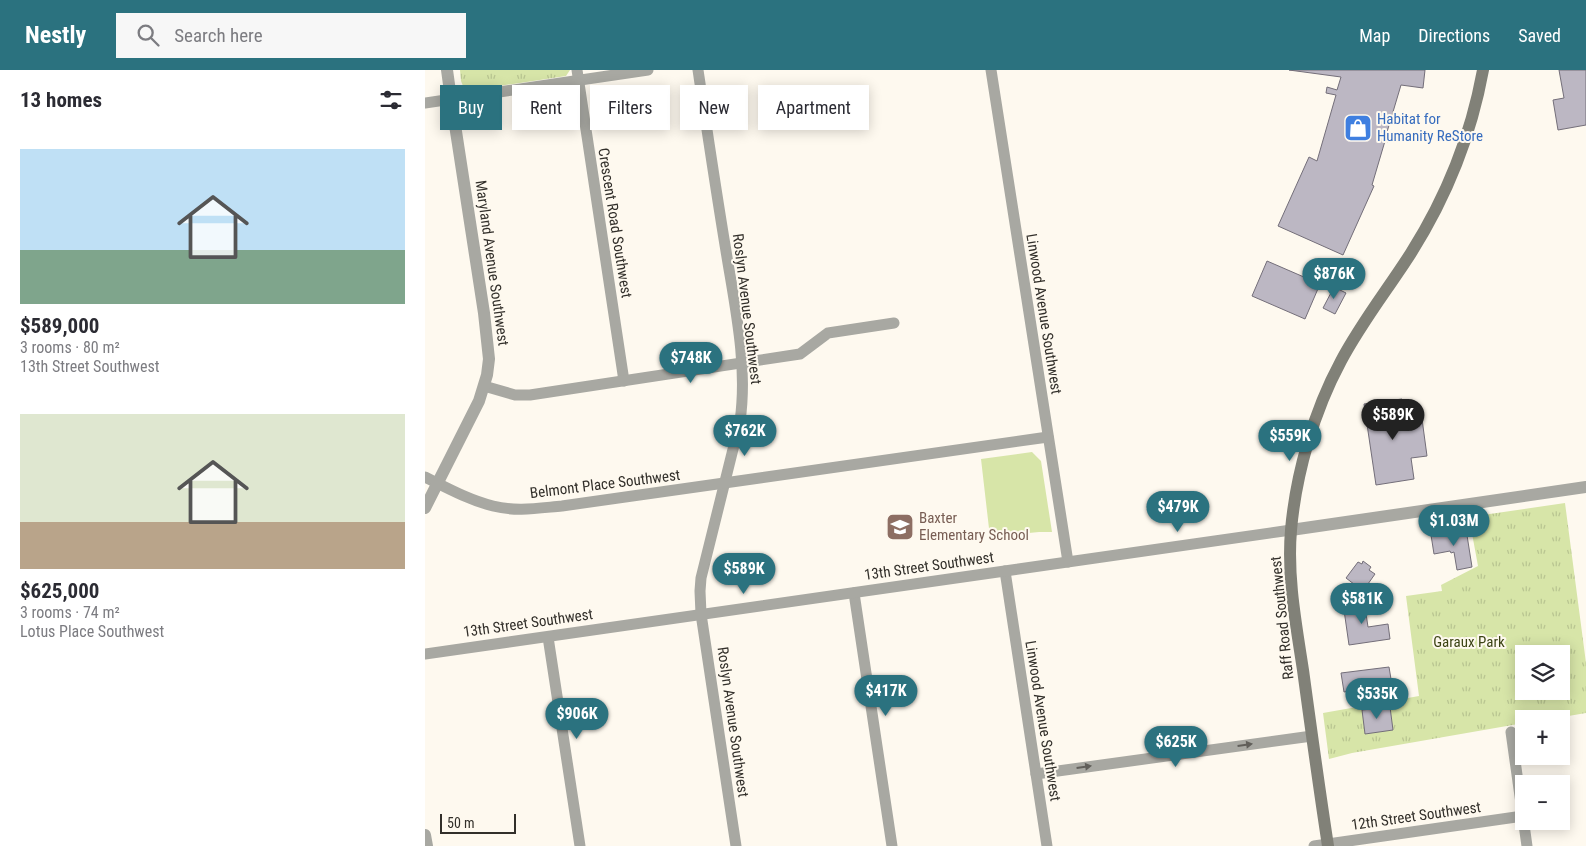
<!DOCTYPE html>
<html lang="en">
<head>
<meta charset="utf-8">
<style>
  :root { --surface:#fff; --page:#f7f7f7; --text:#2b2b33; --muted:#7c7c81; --accent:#2b727f }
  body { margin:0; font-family:"Roboto Condensed",sans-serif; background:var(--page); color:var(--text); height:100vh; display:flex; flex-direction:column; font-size:19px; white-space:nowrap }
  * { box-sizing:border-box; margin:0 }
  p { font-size:16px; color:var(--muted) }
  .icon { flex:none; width:28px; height:28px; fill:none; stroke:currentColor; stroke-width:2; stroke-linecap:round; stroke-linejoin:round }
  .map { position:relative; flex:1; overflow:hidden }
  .details { display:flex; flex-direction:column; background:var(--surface); width:425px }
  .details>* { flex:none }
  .hud { position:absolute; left:15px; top:15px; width:475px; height:45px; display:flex; gap:10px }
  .fabs { position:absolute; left:1090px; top:575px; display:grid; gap:10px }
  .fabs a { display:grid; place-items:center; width:55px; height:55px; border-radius:0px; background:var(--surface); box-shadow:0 2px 12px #0003; font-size:25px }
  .scale { position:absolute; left:15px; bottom:12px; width:76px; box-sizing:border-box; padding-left:5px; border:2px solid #322f2a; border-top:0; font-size:14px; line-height:18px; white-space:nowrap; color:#322f2a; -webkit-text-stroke:4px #fef9ef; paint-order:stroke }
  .price { position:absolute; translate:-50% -42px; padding:0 11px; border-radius:18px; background:var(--accent); color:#fff; font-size:16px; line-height:32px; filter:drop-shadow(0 1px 2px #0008) }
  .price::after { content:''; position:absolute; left:50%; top:30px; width:15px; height:11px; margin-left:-8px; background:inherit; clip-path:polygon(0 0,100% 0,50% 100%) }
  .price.selected { background:#222; color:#fff }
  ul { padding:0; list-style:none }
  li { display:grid; align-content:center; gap:10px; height:265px; padding:0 20px }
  li span { display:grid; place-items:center; height:155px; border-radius:0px; color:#555 }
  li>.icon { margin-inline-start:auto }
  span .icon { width:90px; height:90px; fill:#fffc; stroke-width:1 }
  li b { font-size:21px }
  h2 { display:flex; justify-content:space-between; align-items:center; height:60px; padding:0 20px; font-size:21px }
  .chip { padding:0 18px; border-radius:0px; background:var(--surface); box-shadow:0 2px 12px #0003; font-size:18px; line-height:45px }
  .chip.selected { background:var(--accent); color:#fff }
  header { display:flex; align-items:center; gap:30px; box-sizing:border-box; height:70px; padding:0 25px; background:var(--accent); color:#fff }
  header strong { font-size:24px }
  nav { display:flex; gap:28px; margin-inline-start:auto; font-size:18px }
  .search { width:350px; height:45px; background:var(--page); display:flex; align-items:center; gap:12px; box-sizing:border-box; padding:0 18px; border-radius:0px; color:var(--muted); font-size:19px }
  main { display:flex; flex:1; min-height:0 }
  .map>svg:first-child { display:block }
  .grass { fill:#d7e5a8 }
  .park { fill:url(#park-tufts); fill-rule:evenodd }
  .building { fill:#bcb7c3; stroke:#736e79 }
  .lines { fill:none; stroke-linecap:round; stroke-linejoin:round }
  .minor { stroke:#a8a8a2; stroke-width:11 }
  .tertiary { stroke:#a8a8a2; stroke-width:12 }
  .secondary { stroke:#818178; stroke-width:12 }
  .oneway { fill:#615f5a }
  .labels { text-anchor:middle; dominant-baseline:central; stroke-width:4; stroke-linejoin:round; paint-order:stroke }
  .shop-label { font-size:15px; fill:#366cbe; stroke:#fef9ef; text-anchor:start }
  .street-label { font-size:15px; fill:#322f2a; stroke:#fef9ef }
  .education-label { font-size:15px; fill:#785e54; stroke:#fef9ef; text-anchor:start }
  .park-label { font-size:15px; fill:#3c4415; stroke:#fef9ef }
</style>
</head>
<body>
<header>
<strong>Nestly</strong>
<div class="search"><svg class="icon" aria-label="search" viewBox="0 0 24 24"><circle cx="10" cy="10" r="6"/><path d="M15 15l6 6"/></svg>Search here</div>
<nav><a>Map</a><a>Directions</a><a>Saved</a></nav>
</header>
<main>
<section class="details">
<h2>13 homes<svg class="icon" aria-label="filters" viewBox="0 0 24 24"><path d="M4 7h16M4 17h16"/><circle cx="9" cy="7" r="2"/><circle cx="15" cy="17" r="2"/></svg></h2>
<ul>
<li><span style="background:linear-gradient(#bfe0f5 65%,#7fa58c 0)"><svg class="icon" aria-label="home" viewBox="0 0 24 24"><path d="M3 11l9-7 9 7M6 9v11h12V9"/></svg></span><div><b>$589,000</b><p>3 rooms · 80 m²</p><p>13th Street Southwest</p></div></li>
<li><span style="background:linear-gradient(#dfe7d0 70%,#b9a48a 0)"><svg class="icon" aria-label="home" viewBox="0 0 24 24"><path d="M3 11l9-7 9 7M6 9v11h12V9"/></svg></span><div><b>$625,000</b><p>3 rooms · 74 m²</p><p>Lotus Place Southwest</p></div></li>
</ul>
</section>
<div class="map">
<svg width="1161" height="776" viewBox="0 0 1161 776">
  <defs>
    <pattern id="park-tufts" width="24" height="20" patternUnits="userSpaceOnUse" patternTransform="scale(1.25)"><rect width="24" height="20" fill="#d7e5a8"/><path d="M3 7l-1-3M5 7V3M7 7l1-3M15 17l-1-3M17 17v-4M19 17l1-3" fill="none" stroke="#b9c591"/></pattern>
  </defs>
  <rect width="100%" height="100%" fill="#fef9ef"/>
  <path class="grass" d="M607 382 616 391 627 462H614L565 467 556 389Z"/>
  <g class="park">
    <path d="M35 0H145L141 6 47 20 46 18 38 16 36 11Z"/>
    <path d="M1140 433 1161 593V643L1126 649H1099V653L927 683 904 689 898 643 994 626 981 526 1017 521 1016 515 1053 496 1044 447ZM1099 584H1136V621H1099Z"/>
  </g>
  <g class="building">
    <path d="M864 0H1000L998 18 976 15 962 62 965 63 963 72 960 71 947 115 949 116 918 185 853 156 884 87 892 91 911 25 901 23 902 17 912 20 916 7Z"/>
    <path d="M1134 0H1161V55L1133 60 1128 30 1139 28Z"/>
    <path d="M842 191 895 214 880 249 827 226Z"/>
    <path d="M909 217 921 223 910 244 898 238Z"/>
    <path d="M977 329 980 352 997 349 1002 386 986 388 989 409 951 415 939 334Z"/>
    <path d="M1041 459 1047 497 1032 500 1029 482 1026 483 1025 481 1009 484 1006 465Z"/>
    <path d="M938 491 946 497 944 500 950 504 938 521 921 508 933 492 937 494Z"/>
    <path d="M939 530 943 557 963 554 965 569 924 575 918 533Z"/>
    <path d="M964 597 968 621 939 625 938 619 919 622 916 603Z"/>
    <path d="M965 637 968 660 940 664 937 640Z"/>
  </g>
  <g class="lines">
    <g class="minor">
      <path d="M152 0 199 311"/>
      <path d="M273 0C282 60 291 121 301 181 310 237 323 295 315 351L276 508 275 521 276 544 311 776"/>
      <path d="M566 0 643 492"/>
      <path d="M0 33 223 0"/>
      <path d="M59 316 90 325H105L375 284 403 263 469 253"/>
      <path d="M0 407C22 418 44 430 68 436 91 442 114 438 137 436L623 367"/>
      <path d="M580 501 622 776"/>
      <path d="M429 523 467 776"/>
      <path d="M123 567 155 776"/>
      <path d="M0 584 866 460"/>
      <path d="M1086 662 1102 776"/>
      <path d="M611 704 887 666"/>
      <path d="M889 776 1098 746"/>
    </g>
    <g class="tertiary">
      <path d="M0 438 54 331 62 305 64 289 59 243 26 29 22 0"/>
      <path d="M866 460 1161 417"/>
      <path d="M0 765 2 776"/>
    </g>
    <path class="secondary" d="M903 776C894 717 886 659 878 600 871 554 862 507 866 460 871 403 889 341 916 291 936 253 963 219 986 183 1022 126 1046 66 1058 0"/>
  </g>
  <defs><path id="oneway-solid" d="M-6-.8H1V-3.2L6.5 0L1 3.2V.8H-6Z" transform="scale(1.25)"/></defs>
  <g class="oneway">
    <use href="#oneway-solid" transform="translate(820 675) rotate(-8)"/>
    <use href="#oneway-solid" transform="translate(659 697) rotate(-8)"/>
  </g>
  <defs>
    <symbol id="shop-square" viewBox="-11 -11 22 22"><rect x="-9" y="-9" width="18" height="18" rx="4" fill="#3f7fe0" stroke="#fef9ef"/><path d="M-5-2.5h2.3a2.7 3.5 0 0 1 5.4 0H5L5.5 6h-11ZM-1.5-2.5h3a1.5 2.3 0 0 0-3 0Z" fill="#fff"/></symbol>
    <symbol id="school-square" viewBox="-11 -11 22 22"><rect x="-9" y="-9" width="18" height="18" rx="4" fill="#8d6e63" stroke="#fef9ef"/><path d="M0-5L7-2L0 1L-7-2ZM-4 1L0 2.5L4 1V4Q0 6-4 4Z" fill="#fff"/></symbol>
  </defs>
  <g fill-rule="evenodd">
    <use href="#shop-square" x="917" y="42" width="32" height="32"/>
    <use href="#school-square" x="459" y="441" width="32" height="32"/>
  </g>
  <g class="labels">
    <g class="shop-label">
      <text x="952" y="49">Habitat for<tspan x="952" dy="17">Humanity ReStore</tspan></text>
    </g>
    <g class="street-label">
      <text transform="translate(190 153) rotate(81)">Crescent Road Southwest</text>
      <text transform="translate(67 193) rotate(82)">Maryland Avenue Southwest</text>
      <text transform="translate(322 239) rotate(83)">Roslyn Avenue Southwest</text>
      <text transform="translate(619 244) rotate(81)">Linwood Avenue Southwest</text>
      <text transform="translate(180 414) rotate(-7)">Belmont Place Southwest</text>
      <text transform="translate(504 496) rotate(-8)">13th Street Southwest</text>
      <text transform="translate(857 548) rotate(-96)">Raff Road Southwest</text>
      <text transform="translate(103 553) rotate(-8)">13th Street Southwest</text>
      <text transform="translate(618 651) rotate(81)">Linwood Avenue Southwest</text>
      <text transform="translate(308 652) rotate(82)">Roslyn Avenue Southwest</text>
      <text transform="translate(991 746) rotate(-8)">12th Street Southwest</text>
    </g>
    <g class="education-label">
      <text x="494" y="448">Baxter<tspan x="494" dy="17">Elementary School</tspan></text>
    </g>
    <g class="park-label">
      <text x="1044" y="572">Garaux Park</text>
    </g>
  </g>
</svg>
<div class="fabs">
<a><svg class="icon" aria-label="layers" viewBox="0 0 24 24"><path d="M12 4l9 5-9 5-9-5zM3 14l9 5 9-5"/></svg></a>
<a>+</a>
<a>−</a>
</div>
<div class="scale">50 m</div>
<b class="price" style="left:909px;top:230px">$876K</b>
<b class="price" style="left:266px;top:314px">$748K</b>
<b class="price selected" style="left:968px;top:371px">$589K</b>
<b class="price" style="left:320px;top:387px">$762K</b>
<b class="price" style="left:865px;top:392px">$559K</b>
<b class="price" style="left:753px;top:463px">$479K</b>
<b class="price" style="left:1029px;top:477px">$1.03M</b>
<b class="price" style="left:319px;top:525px">$589K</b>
<b class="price" style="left:937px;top:555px">$581K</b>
<b class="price" style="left:461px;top:647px">$417K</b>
<b class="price" style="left:952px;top:650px">$535K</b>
<b class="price" style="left:152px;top:670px">$906K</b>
<b class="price" style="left:751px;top:698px">$625K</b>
<div class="hud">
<a class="chip selected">Buy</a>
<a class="chip">Rent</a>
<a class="chip">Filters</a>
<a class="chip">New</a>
<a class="chip">Apartment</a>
</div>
</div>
</main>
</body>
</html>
